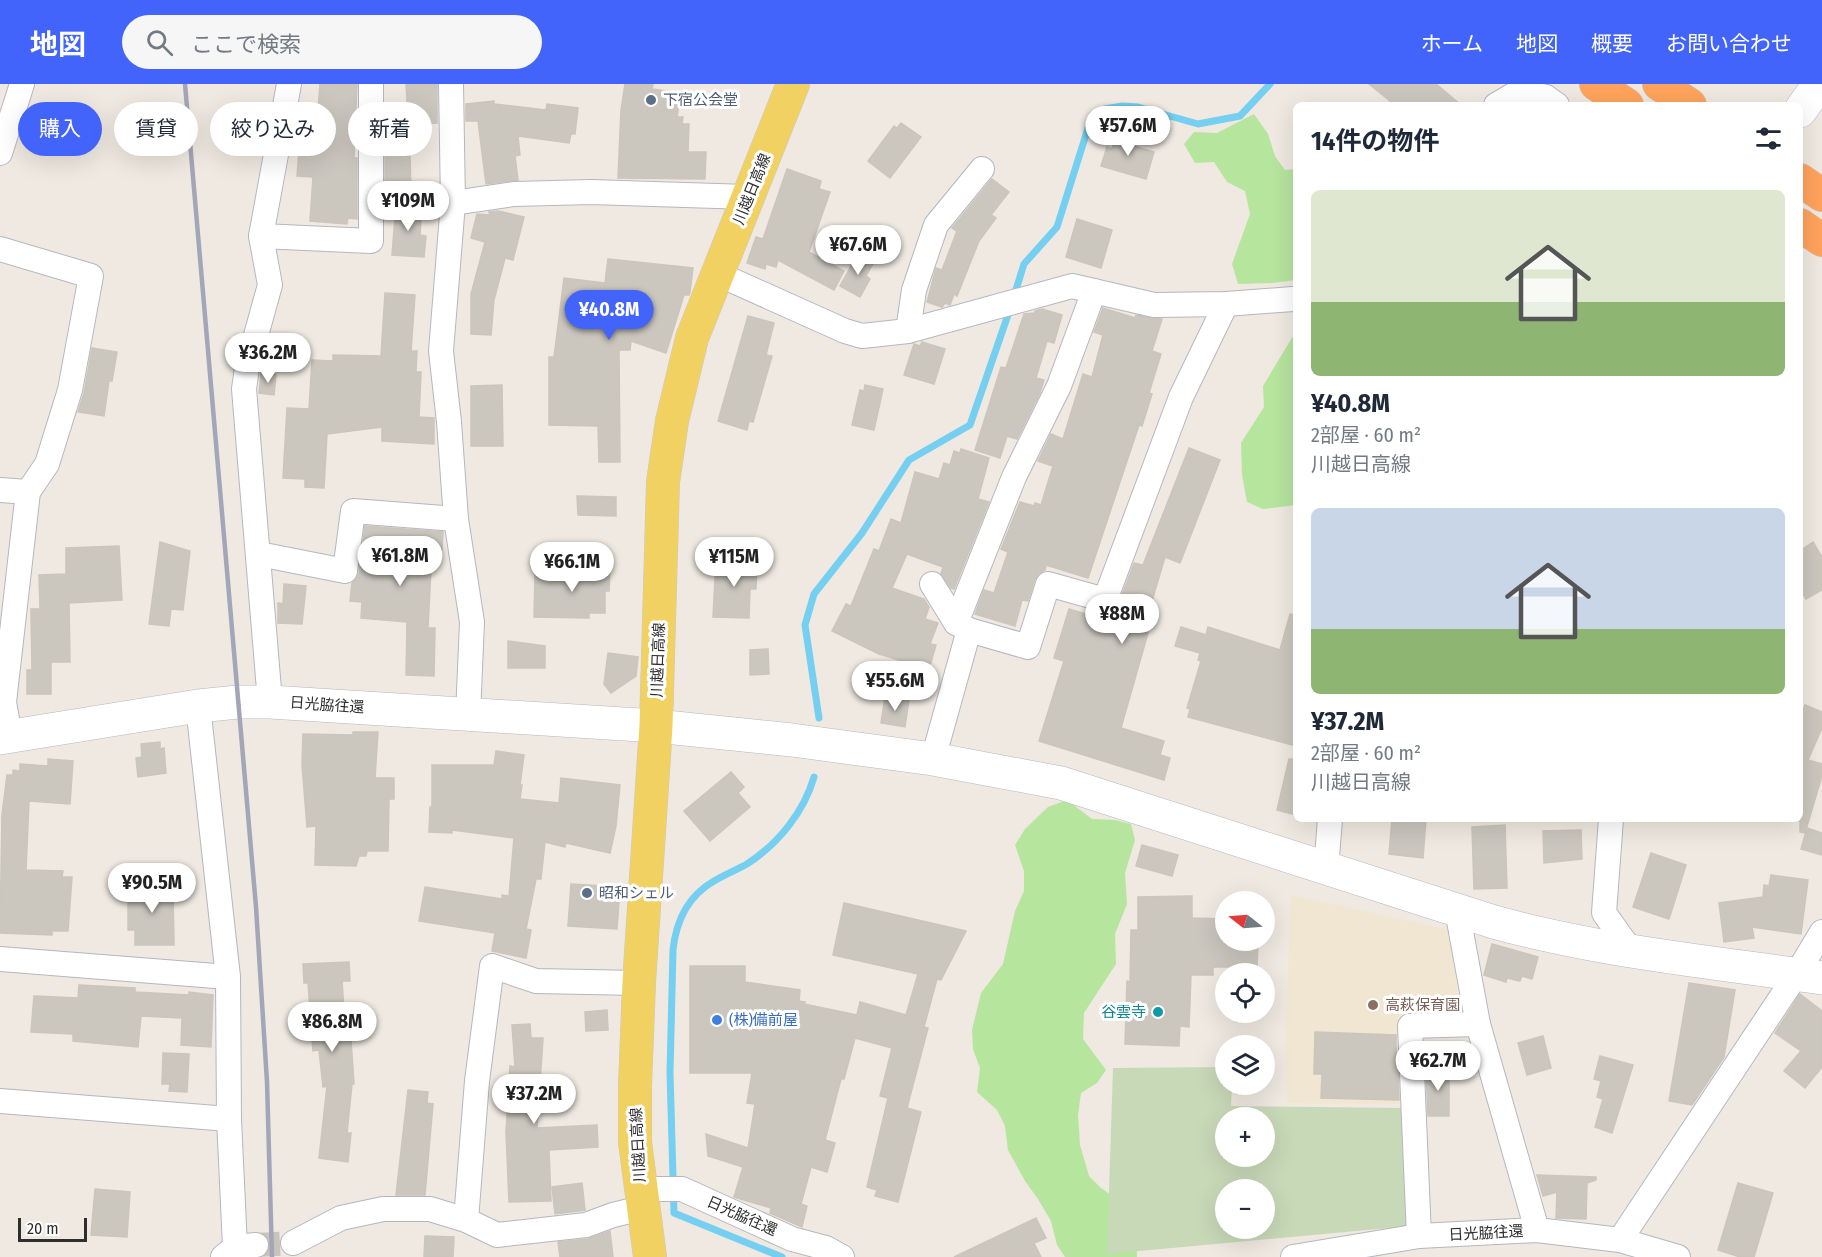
<!DOCTYPE html>
<html lang="ja">
<head>
<meta charset="utf-8">
<style>
  :root { --surface:#fff; --page:#f6f6f7; --text:#1f2937; --muted:#747a83; --accent:#4264fb }
  body { margin:0; font-family:"Fira Sans Condensed","Noto Sans JP",sans-serif; background:var(--page); color:var(--text); height:100vh; display:flex; flex-direction:column; font-size:22px; white-space:nowrap }
  * { box-sizing:border-box; margin:0 }
  p { font-size:20px; color:var(--muted) }
  .icon { flex:none; width:33px; height:33px; fill:none; stroke:currentColor; stroke-width:2; stroke-linecap:round; stroke-linejoin:round }
  .map { position:relative; flex:1; overflow:hidden }
  .panel { position:absolute; left:1293px; top:18px; width:510px; height:720px; display:flex; flex-direction:column; background:var(--surface); border-radius:9px; box-shadow:0 6px 24px #0002 }
  .panel>* { flex:none }
  .hud { position:absolute; left:18px; top:18px; width:570px; height:54px; display:flex; gap:12px }
  .needle { width:39px; rotate:287deg }
  .fabs { position:absolute; left:1215px; top:807px; display:grid; gap:12px }
  .fabs a { display:grid; place-items:center; width:60px; height:60px; border-radius:50%; background:var(--surface); box-shadow:0 6px 24px #0002; font-size:30px }
  .scale { position:absolute; left:18px; bottom:15px; width:69px; box-sizing:border-box; padding-left:6px; border:3px solid #2e2e2e; border-top:0; font-size:16px; line-height:21px; white-space:nowrap; color:#2e2e2e; -webkit-text-stroke:4px #fff; paint-order:stroke }
  .price { position:absolute; translate:-50% -51px; padding:0 14px; border-radius:21px; background:#fff; color:#222; font-size:20px; line-height:39px; filter:drop-shadow(0 2px 3px #0008) }
  .price::after { content:''; position:absolute; left:50%; top:36px; width:18px; height:14px; margin-left:-9px; background:inherit; clip-path:polygon(0 0,100% 0,50% 100%) }
  .price.current { background:var(--accent); color:#fff }
  ul { padding:0; list-style:none }
  li { display:grid; align-content:center; gap:12px; height:318px; padding:0 18px }
  li span { display:grid; place-items:center; height:186px; border-radius:9px; color:#555 }
  li>.icon { margin-inline-start:auto }
  span .icon { width:108px; height:108px; fill:#fffc; stroke-width:1 }
  li b { font-size:26px }
  h2 { display:flex; justify-content:space-between; align-items:center; height:72px; padding:0 18px; font-size:26px }
  .tag { padding:0 21px; border-radius:27px; background:var(--surface); box-shadow:0 6px 24px #0002; font-size:21px; line-height:54px }
  .tag.current { background:var(--accent); color:#fff }
  header { display:flex; align-items:center; gap:36px; box-sizing:border-box; height:84px; padding:0 30px; background:var(--accent); color:#fff }
  header strong { font-size:28px }
  nav { display:flex; gap:33px; margin-inline-start:auto; font-size:21px }
  .search { width:420px; height:54px; background:var(--page); display:flex; align-items:center; gap:15px; box-sizing:border-box; padding:0 21px; border-radius:33px; color:var(--muted); font-size:22px }
  .map>svg:first-child { display:block }
  .education { fill:#f0e6d1 }
  .green { fill:#b6e59e }
  .cemetery { fill:#c8d9b8; fill-rule:evenodd }
  .lines { fill:none; stroke-linecap:round; stroke-linejoin:round }
  .stream { stroke:#75cff0; stroke-width:7 }
  .building { fill:#cbc7bf; stroke:#cbc5ba; stroke-width:1.5 }
  .street-tunnel { stroke:#c8c4bd; stroke-width:24; stroke-dasharray:24 12; stroke-linecap:butt }
  .street-casing { stroke:#b4b7c1; stroke-width:26 }
  .secondary-casing { stroke:#b4b7c1; stroke-width:34 }
  .primary-casing { stroke:#c9c9c9; stroke-width:34 }
  .highway-casing { stroke:#c9c9c9; stroke-width:34 }
  .street { stroke:#fff; stroke-width:24 }
  .secondary { stroke:#fff; stroke-width:33 }
  .primary { stroke:#f2d163; stroke-width:33 }
  .highway { stroke:#ffa35c; stroke-width:33 }
  .rail { stroke:#a3a6b8; stroke-width:4.5 }
  .service-dot { fill:#5c6f8a; stroke:#fff; stroke-width:2 }
  .education-dot { fill:#8d6e63; stroke:#fff; stroke-width:2 }
  .culture-dot { fill:#0f9aa8; stroke:#fff; stroke-width:2 }
  .shop-dot { fill:#3f7fe0; stroke:#fff; stroke-width:2 }
  .labels { text-anchor:middle; dominant-baseline:central; stroke-width:6; stroke-linejoin:round; paint-order:stroke }
  .service-label { font-size:15px; fill:#4e5e75; stroke:#fff; text-anchor:start }
  .street-label { font-size:15px; fill:#2e2e2e; stroke:#fff }
  .education-label { font-size:15px; fill:#785e54; stroke:#fff; text-anchor:start }
  .culture-label { font-size:15px; fill:#0d838f; stroke:#fff; text-anchor:end }
  .shop-label { font-size:15px; fill:#366cbe; stroke:#fff; text-anchor:start }
</style>
</head>
<body>
<header>
<strong>地図</strong>
<div class="search"><svg class="icon" aria-label="search" viewBox="0 0 24 24"><circle cx="10" cy="10" r="6"/><path d="M15 15l6 6"/></svg>ここで検索</div>
<nav><a>ホーム</a><a>地図</a><a>概要</a><a>お問い合わせ</a></nav>
</header>
<div class="map">
<svg width="1822" height="1173" viewBox="0 0 1822 1173">
  <rect width="100%" height="100%" fill="#efe9e1"/>
  <path class="education" d="M1291 811 1449 846 1460 928 1399 927V1020L1287 1019 1286 944Z"/>
  <g class="green">
    <path d="M1254 30 1268 50 1275 72 1285 86 1296 85V196L1273 199 1238 200 1232 180 1250 130 1245 107 1227 98 1214 78 1195 79 1184 60 1194 48 1217 49Z"/>
    <path d="M1296 247V421L1263 425 1247 418 1242 391 1241 359 1264 323 1263 302Z"/>
    <path d="M1067 716 1092 735 1115 736 1131 740 1135 756 1125 789 1127 820 1115 850 1116 880 1084 929 1083 955 1106 986 1097 999 1081 1009 1078 1031 1080 1061 1089 1092 1101 1104 1132 1126 1136 1146 1137 1173H1065L1057 1161 1051 1137 1038 1115 1025 1097 1008 1066 1005 1042 997 1026 977 1008 980 984 973 965 972 946 981 909 1003 880 1015 827 1024 807V787L1015 761 1025 745 1048 723Z"/>
  </g>
  <path class="cemetery" d="M1225 983 1226 1000 1232 1001 1231 1022 1406 1024 1410 1142 1107 1170 1113 984ZM1226 1034H1264V1072H1226ZM1226 1106H1264V1144H1226Z"/>
  <g class="lines">
    <g class="stream">
      <path d="M1014 212 1024 180 1057 143 1089 41 1105 25 1122 22 1138 23 1198 40 1240 32 1270 0"/>
      <path d="M819 634 805 541 814 510 862 449 909 376 970 341 1010 225"/>
      <path d="M782 1173 674 1129 670 988 673 866C676 837 688 812 714 797 724 791 736 786 747 780 778 760 804 728 814 693"/>
    </g>
  </g>
  <g class="building">
    <path d="M320 0H357L354 74H357V135L348 134 347 140 310 137 313 93 297 92 300 54 316 56Z"/>
    <path d="M406 0H437V39L419 40 418 33H408Z"/>
    <path d="M625 0H653L652 5 681 9 677 33H683L682 40H689L688 68H706L705 95 618 94 621 26Z"/>
    <path d="M1369 0H1436L1461 21H1395Z"/>
    <path d="M494 17V20L546 26 547 20 578 24 575 50H571L569 59 518 52 520 71 515 72 518 96 486 100 478 37H466V20Z"/>
    <path d="M901 39 921 53 890 94 868 77 894 42 897 44Z"/>
    <path d="M1117 47 1136 53 1134 62 1154 68 1146 95 1101 82 1107 63 1112 65Z"/>
    <path d="M410 71 411 107 385 108V72Z"/>
    <path d="M787 85 821 97 819 105 830 108 809 168 844 187 834 206 778 176 776 183 766 180 765 185 747 179 756 153 763 155Z"/>
    <path d="M992 95 1009 108 991 131 996 134 979 157 957 212 954 210 950 221 945 219 942 223 927 218 936 184 942 186 957 147 952 144Z"/>
    <path d="M396 121 422 123 420 151 426 152 424 173 392 171Z"/>
    <path d="M498 127 524 133 513 176 505 174 494 216 491 251 471 250V210L485 158 471 154 477 130 490 131 489 128Z"/>
    <path d="M1077 135 1112 146 1101 184 1066 173Z"/>
    <path d="M858 170 874 178 866 192 870 195 860 213 840 202Z"/>
    <path d="M608 175 693 184 690 208 689 211H684L666 269 631 257 630 266H619L620 378H599L598 342 549 341V273H554L564 194 605 199Z"/>
    <path d="M385 209 415 211 411 267H417L416 288H421L419 333 434 334V360L382 357V343L327 350 324 404 305 403V395L283 394 287 324 309 325 312 276 333 277V271L381 272Z"/>
    <path d="M1103 224 1135 234 1136 231 1162 235 1152 267 1161 270 1149 309 1152 310 1142 342 1139 341 1088 494 1046 481 1045 486 1039 489 1035 495 1028 517 1022 516 1015 542 975 530 984 506 994 509 1008 468 1001 465 1020 418 1034 422 1035 419 1041 421 1053 382 1038 377 1051 350 1063 355 1083 290 1092 293 1103 251 1094 248Z"/>
    <path d="M1042 225 1062 231 1054 259 1047 257 1036 294 1044 296 1040 309 1017 355 1007 352 1000 374 975 366 1001 283 1006 284 1024 230 1035 229V227Z"/>
    <path d="M748 232 774 239 766 271 772 272 753 338 749 337 747 346 718 337Z"/>
    <path d="M922 258 945 265 934 300 904 291 914 260 920 262Z"/>
    <path d="M92 264 117 268 112 297H109L104 332 78 328 84 309Z"/>
    <path d="M261 289 276 291 274 311 259 309Z"/>
    <path d="M502 301 503 362H471V302Z"/>
    <path d="M865 301 883 305 874 346 852 341 860 306 864 307Z"/>
    <path d="M1189 364 1220 376 1180 479 1165 473 1143 547 1148 549 1121 644 1164 657 1160 671 1170 674 1164 696 1039 657 1064 577 1054 574 1069 525 1112 538 1134 479 1143 481Z"/>
    <path d="M961 365 989 374 978 415 989 418 954 505 951 504 941 490 943 483 907 470 892 504 924 515 929 523 925 535 938 539 930 560 936 561 929 585 879 570 832 547 846 520 851 522 874 465 879 467 891 435 901 439 915 388 939 395 944 379 950 381 954 367 960 369Z"/>
    <path d="M577 412 616 413V432L578 431Z"/>
    <path d="M365 442 443 448 442 466 434 465 431 484 428 544H435L434 592 406 591 407 538 361 534 362 518 350 517 352 499 356 495 359 489Z"/>
    <path d="M160 458 190 467 183 526 171 525 169 542 149 540Z"/>
    <path d="M1813 458 1822 473V506L1806 515 1800 505V467Z"/>
    <path d="M119 462 122 516 69 519 70 578H51V610H27V586H32L31 525H40L39 491 66 490V464Z"/>
    <path d="M716 476 757 478 756 505H750L749 534 713 533Z"/>
    <path d="M577 481 610 482 609 507H605V529H589V534L534 533 535 491H577Z"/>
    <path d="M284 500 306 502 302 540 278 539V519L283 520Z"/>
    <path d="M1290 530 1296 531V662L1188 633 1190 625 1187 624 1201 577 1198 576 1200 569 1175 562 1181 543 1206 551 1208 543 1280 566Z"/>
    <path d="M508 557 545 562V584H508Z"/>
    <path d="M768 565 769 590 750 591V566Z"/>
    <path d="M608 569 638 573 636 592 611 609 604 600Z"/>
    <path d="M885 613 909 616 905 643 881 639Z"/>
    <path d="M1805 621 1822 628V644L1808 676 1822 680V692L1805 749 1800 748V633Z"/>
    <path d="M353 648H378L375 694H394V715H389L388 767H367L366 772H359L356 782 315 781 316 742 307 743 302 681 303 650 353 651Z"/>
    <path d="M160 658V665L164 664 166 689 138 693 136 674 142 673 141 660Z"/>
    <path d="M496 667 524 671 520 701H522L520 715 559 719 561 694 620 701 616 742 610 769 566 759 565 763 545 758 541 795H536L526 845 531 846 526 874 492 867 495 849 419 837 425 803 502 815V811L509 812 514 754 452 746V749L429 748 430 723H432V681H494Z"/>
    <path d="M48 675 73 677 70 720 29 717 26 786 63 787 62 793H72L68 847H52V851L0 849 2 731 7 691H13V686L20 687V680L48 682Z"/>
    <path d="M1289 675H1296V731L1277 726Z"/>
    <path d="M731 688 744 703 738 709 750 723 710 757 684 727Z"/>
    <path d="M1392 735H1426L1423 774 1389 770Z"/>
    <path d="M1505 741 1507 804 1474 805 1472 743Z"/>
    <path d="M1807 744 1822 749V771L1801 765Z"/>
    <path d="M1581 746 1582 775 1544 779 1543 747Z"/>
    <path d="M1142 761 1178 771 1172 792 1136 782Z"/>
    <path d="M1651 769 1686 781 1669 835 1633 823Z"/>
    <path d="M1771 791 1808 796 1801 850 1752 843 1754 854 1724 858 1719 819 1763 813 1764 801 1769 802Z"/>
    <path d="M133 797H166V807L173 806 174 861H135V846H128V818L134 819Z"/>
    <path d="M571 800 620 803 617 845 568 842Z"/>
    <path d="M1192 812V834L1226 835V856H1258L1257 883H1213V891H1191L1189 943 1180 942 1179 962 1125 960 1127 897 1130 898 1131 846H1138V813Z"/>
    <path d="M844 819 966 847 941 896 937 895 924 943 928 944 907 1024 921 1028 898 1118 875 1112 877 1106 867 1103 888 1014 880 1012 892 964 855 954 844 995H841L825 1056 835 1059 827 1088 811 1083 801 1120 807 1122 802 1143 770 1129 771 1124 734 1113 743 1083 708 1072 706 1050 748 1064 755 1020 747 1019 752 989H690V882H745V898L800 906 799 917 805 918 804 920 857 931 860 918 906 931 918 890 833 871Z"/>
    <path d="M1492 860 1538 873 1532 895 1522 892 1520 897 1507 894 1506 898 1484 891Z"/>
    <path d="M349 878 350 897H342L345 940H350L354 1000H352L347 1049H351L348 1078 319 1074 327 1002 323 1003 319 966 313 967 308 899H304L303 880Z"/>
    <path d="M1689 899 1735 906 1724 973 1692 1021 1669 1017Z"/>
    <path d="M79 901 135 904V908L189 911V908L213 911 211 963 181 961 182 934 141 932 138 963 73 957V950L31 948 34 912 78 914Z"/>
    <path d="M1800 910 1822 927V983L1805 1004 1784 987 1801 967 1775 949Z"/>
    <path d="M607 926 608 946 586 947 585 928Z"/>
    <path d="M530 940 531 954H543L537 1044 597 1041 598 1063 549 1066 551 1117 509 1118 506 1048 510 982 515 983 512 941Z"/>
    <path d="M1315 948 1396 951V986H1398L1399 1016 1321 1014 1322 990H1314Z"/>
    <path d="M1543 952 1551 984 1527 991 1518 959Z"/>
    <path d="M163 969 189 970 187 1008 169 1007 170 1000H162Z"/>
    <path d="M1600 972 1633 981 1612 1049 1595 1043 1603 1015 1597 1013 1601 997 1594 995Z"/>
    <path d="M1449 985V1032H1428L1426 986Z"/>
    <path d="M408 1006 428 1008 427 1019 433 1020 425 1111H396Z"/>
    <path d="M1537 1091 1596 1093V1096L1584 1100H1587L1586 1135 1556 1134 1557 1108 1543 1112Z"/>
    <path d="M582 1099 585 1126 555 1130 552 1103Z"/>
    <path d="M1738 1099 1773 1109 1754 1173H1740L1718 1166Z"/>
    <path d="M95 1105 130 1108 127 1153 91 1151Z"/>
    <path d="M1036 1134 1046 1154 1034 1159 1041 1173H954Z"/>
    <path d="M610 1147 613 1173H560L558 1158 588 1155Z"/>
    <path d="M425 1152 454 1153 453 1173H424Z"/>
  </g>
  <g class="lines">
    <path class="street-tunnel" d="M256 1161 293 1159"/>
    <defs>
      <g id="street">
        <path d="M451 0 453 119 441 267 449 338 456 435 472 538 468 631"/>
        <path d="M1496 21 1520 7 1546 13 1557 21"/>
        <path d="M0 69 22 0"/>
        <path d="M453 119 514 110 591 108 748 113"/>
        <path d="M261 152 371 157V0"/>
        <path d="M0 165 91 192 70 306 47 380 28 408 4 618 10 652"/>
        <path d="M718 190 845 247 862 252 908 247 1072 202 1154 221 1226 220 1293 215"/>
        <path d="M908 247 914 206 936 141 982 85"/>
        <path d="M0 406 28 408"/>
        <path d="M259 470 345 487 353 427 456 435"/>
        <path d="M932 500 956 539 969 546 1028 563 1048 500 1105 516 1181 313 1226 220"/>
        <path d="M956 539 1014 393 1059 302 1094 207"/>
        <path d="M270 618 244 305 247 284 270 201 261 152 289 0"/>
        <path d="M198 622 228 893 229 1035 235 1163"/>
        <path d="M933 675 969 546"/>
        <path d="M1611 735 1604 829 1632 868"/>
        <path d="M1326 785 1330 735"/>
        <path d="M1457 826 1478 940 1537 1146"/>
        <path d="M0 875 228 893"/>
        <path d="M0 1017 229 1035"/>
        <path d="M640 1105H682L792 1155 826 1164 842 1173"/>
        <path d="M466 1136 477 997 492 882 536 897 639 899"/>
        <path d="M1419 1152 1410 942 1478 940"/>
        <path d="M1620 1156 1796 891 1822 848"/>
        <path d="M293 1159 341 1134 383 1125H430L466 1136 497 1151 586 1141 613 1131 642 1124"/>
        <path d="M223 1173 235 1163 256 1161"/>
        <path d="M1293 1173 1419 1152 1537 1146 1620 1156 1678 1173"/>
      </g>
      <g id="secondary">
        <path d="M1800 27 1819 0"/>
        <path d="M0 654 198 622 238 618H270L656 642 792 656 933 675 1061 699 1494 838C1602 868 1712 878 1822 894"/>
      </g>
      <path id="primary" d="M650 1173 635 1058V1002L639 899 656 642 663 398 672 337 692 254 793 0"/>
      <g id="highway">
        <path d="M1596 0 1627 21"/>
        <path d="M1659 0 1690 21"/>
        <path d="M1800 96 1822 111"/>
        <path d="M1800 141 1822 156"/>
      </g>
    </defs>
    <use href="#street" class="street-casing"/>
    <use href="#secondary" class="secondary-casing"/>
    <use href="#primary" class="primary-casing"/>
    <use href="#highway" class="highway-casing"/>
    <use href="#street" class="street"/>
    <use href="#secondary" class="secondary"/>
    <use href="#primary" class="primary"/>
    <use href="#highway" class="highway"/>
    <path class="rail" d="M185 0 256 823 267 998 272 1173"/>
  </g>
  <g class="service-dot">
    <circle cx="651" cy="16" r="6"/>
    <circle cx="587" cy="809" r="6"/>
  </g>
  <circle class="education-dot" cx="1373" cy="921" r="6"/>
  <circle class="culture-dot" cx="1158" cy="928" r="6"/>
  <circle class="shop-dot" cx="717" cy="936" r="6"/>
  <g class="labels">
    <g class="service-label">
      <text x="663" y="16">下宿公会堂</text>
      <text x="599" y="809">昭和シェル</text>
    </g>
    <g class="street-label">
      <text transform="translate(752 105) rotate(-68)">川越日高線</text>
      <text transform="translate(658 576) rotate(-88)">川越日高線</text>
      <text transform="translate(327 621) rotate(4)">日光脇往還</text>
      <text transform="translate(638 1061) rotate(-93)">川越日高線</text>
      <text transform="translate(742 1132) rotate(24)">日光脇往還</text>
      <text transform="translate(1486 1149) rotate(-3)">日光脇往還</text>
    </g>
    <g class="education-label">
      <text x="1385" y="921">高萩保育園</text>
    </g>
    <g class="culture-label">
      <text x="1146" y="928">谷雲寺</text>
    </g>
    <g class="shop-label">
      <text x="729" y="936">(株)備前屋</text>
    </g>
  </g>
</svg>
<div class="fabs">
<a><svg class="needle" viewBox="-14 -14 28 28"><path d="M0-13l5 13h-10z" fill="#e53935"/><path d="M0 13l5-13h-10z" fill="#747a83"/></svg></a>
<a><svg class="icon" aria-label="locate" viewBox="0 0 24 24"><circle cx="12" cy="12" r="6"/><path d="M12 2v4M12 18v4M2 12h4M18 12h4"/></svg></a>
<a><svg class="icon" aria-label="layers" viewBox="0 0 24 24"><path d="M12 4l9 5-9 5-9-5zM3 14l9 5 9-5"/></svg></a>
<a>+</a>
<a>−</a>
</div>
<div class="scale">20 m</div>
<b class="price" style="left:1128px;top:73px">¥57.6M</b>
<b class="price" style="left:408px;top:148px">¥109M</b>
<b class="price" style="left:858px;top:192px">¥67.6M</b>
<b class="price current" style="left:609px;top:257px">¥40.8M</b>
<b class="price" style="left:268px;top:300px">¥36.2M</b>
<b class="price" style="left:400px;top:503px">¥61.8M</b>
<b class="price" style="left:734px;top:504px">¥115M</b>
<b class="price" style="left:572px;top:509px">¥66.1M</b>
<b class="price" style="left:1122px;top:561px">¥88M</b>
<b class="price" style="left:895px;top:628px">¥55.6M</b>
<b class="price" style="left:152px;top:830px">¥90.5M</b>
<b class="price" style="left:332px;top:969px">¥86.8M</b>
<b class="price" style="left:1438px;top:1008px">¥62.7M</b>
<b class="price" style="left:534px;top:1041px">¥37.2M</b>
<div class="hud">
<a class="tag current">購入</a>
<a class="tag">賃貸</a>
<a class="tag">絞り込み</a>
<a class="tag">新着</a>
</div>
<section class="panel">
<h2>14件の物件<svg class="icon" aria-label="filters" viewBox="0 0 24 24"><path d="M4 7h16M4 17h16"/><circle cx="9" cy="7" r="2"/><circle cx="15" cy="17" r="2"/></svg></h2>
<ul>
<li><span style="background:linear-gradient(#dfe7d0 60%,#8fb573 0)"><svg class="icon" aria-label="home" viewBox="0 0 24 24"><path d="M3 11l9-7 9 7M6 9v11h12V9"/></svg></span><div><b>¥40.8M</b><p>2部屋 · 60 m²</p><p>川越日高線</p></div></li>
<li><span style="background:linear-gradient(#c9d6e8 65%,#8fb573 0)"><svg class="icon" aria-label="home" viewBox="0 0 24 24"><path d="M3 11l9-7 9 7M6 9v11h12V9"/></svg></span><div><b>¥37.2M</b><p>2部屋 · 60 m²</p><p>川越日高線</p></div></li>
</ul>
</section>
</div>
</body>
</html>
